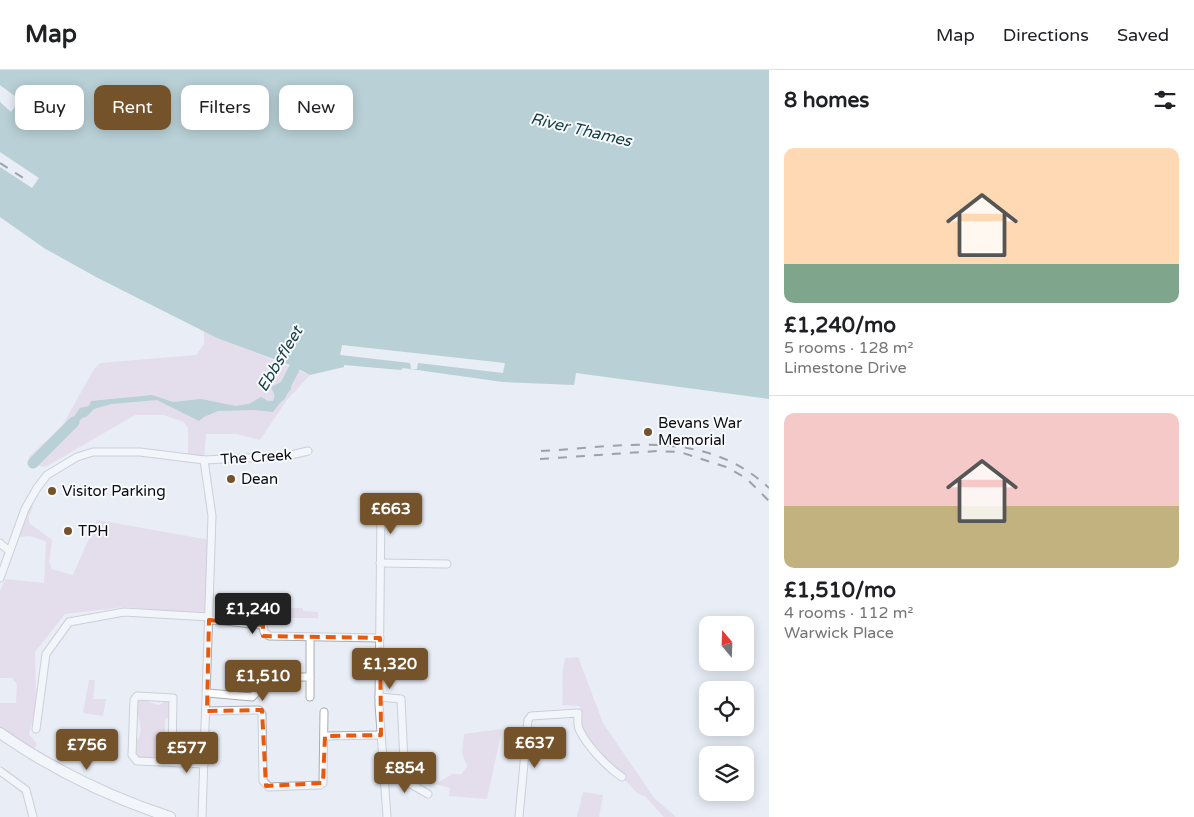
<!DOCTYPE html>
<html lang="en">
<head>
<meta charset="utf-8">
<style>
  :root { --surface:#fff; --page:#f2f2f2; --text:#202124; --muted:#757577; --line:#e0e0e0; --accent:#74522a }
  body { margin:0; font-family:"Varela Round",sans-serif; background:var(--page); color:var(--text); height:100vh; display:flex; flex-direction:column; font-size:19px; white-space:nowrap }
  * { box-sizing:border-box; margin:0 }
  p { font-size:16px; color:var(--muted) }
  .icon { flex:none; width:28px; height:28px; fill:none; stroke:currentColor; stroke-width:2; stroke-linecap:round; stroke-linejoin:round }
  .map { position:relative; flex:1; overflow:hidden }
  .drawer { display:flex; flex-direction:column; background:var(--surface); width:425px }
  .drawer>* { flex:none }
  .banner { position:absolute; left:15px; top:15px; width:475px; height:45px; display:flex; gap:10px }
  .needle { width:32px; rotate:341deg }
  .buttons { position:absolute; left:699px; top:546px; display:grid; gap:10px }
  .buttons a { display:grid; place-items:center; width:55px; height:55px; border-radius:10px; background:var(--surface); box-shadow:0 2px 12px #0003; font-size:25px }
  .price { position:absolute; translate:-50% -42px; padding:0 11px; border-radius:5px; background:var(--accent); color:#fff; font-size:16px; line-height:32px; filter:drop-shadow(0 1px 2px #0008) }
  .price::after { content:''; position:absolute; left:50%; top:30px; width:15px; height:11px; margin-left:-8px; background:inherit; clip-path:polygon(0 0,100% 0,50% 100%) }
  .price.current { background:#222; color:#fff }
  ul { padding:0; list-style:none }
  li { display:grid; align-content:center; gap:10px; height:265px; padding:0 15px }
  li+li { border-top:1px solid var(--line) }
  li span { display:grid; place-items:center; height:155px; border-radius:10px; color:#555 }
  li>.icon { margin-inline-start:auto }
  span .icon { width:90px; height:90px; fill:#fffc; stroke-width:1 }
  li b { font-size:21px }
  h2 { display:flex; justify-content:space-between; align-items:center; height:60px; padding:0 15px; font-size:21px }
  .pill { padding:0 18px; border-radius:10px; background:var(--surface); box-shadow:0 2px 12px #0003; font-size:18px; line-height:45px }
  .pill.current { background:var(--accent); color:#fff }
  header { display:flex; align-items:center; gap:30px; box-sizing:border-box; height:70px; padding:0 25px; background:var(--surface); border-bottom:1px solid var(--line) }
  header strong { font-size:24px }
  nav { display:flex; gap:28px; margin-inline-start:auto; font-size:18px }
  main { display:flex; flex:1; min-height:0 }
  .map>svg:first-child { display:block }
  .green { fill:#e1cadd }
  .water { fill:#7eadb0 }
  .pier { fill:#e8edf6 }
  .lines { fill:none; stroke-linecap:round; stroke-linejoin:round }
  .river { stroke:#7eadb0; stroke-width:11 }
  .minor-casing { stroke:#a8acb5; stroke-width:9 }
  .secondary-casing { stroke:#a8acb5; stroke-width:12 }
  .minor { stroke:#fff; stroke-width:7 }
  .secondary { stroke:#fff; stroke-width:10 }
  .rail { stroke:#44464a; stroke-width:2; stroke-dasharray:9 9; stroke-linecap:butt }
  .marked { fill:none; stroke:#e8590c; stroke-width:4; stroke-dasharray:10 6; stroke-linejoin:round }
  .poi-dot { fill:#74522a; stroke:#f8fafe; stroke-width:2 }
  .labels { text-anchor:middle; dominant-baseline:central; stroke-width:4; stroke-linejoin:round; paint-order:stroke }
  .poi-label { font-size:15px; fill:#0a0b0e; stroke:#f8fafe; text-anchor:start }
  .street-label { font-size:15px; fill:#0a0b0e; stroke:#f8fafe }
  .water-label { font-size:16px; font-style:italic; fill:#133f43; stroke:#f8fafe }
</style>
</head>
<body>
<header>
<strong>Map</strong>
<nav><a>Map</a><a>Directions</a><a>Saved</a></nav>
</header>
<main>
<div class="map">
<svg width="769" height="747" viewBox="0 0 769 747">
  <rect width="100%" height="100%" fill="#e8edf6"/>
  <g class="green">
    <path d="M0 147 293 296 248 280 310 305 286 331 260 370 237 364H206L204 387 188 386V358L184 352 164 345H135L47 396 42 397 31 392 29 387 62 356 94 299 100 293 196 285 204 274V260C134 225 64 192 0 147Z"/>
    <path d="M31 435 33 437 29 446V453L52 470 49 492 51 499 73 505 97 450 210 470 207 544 124 537 65 544 35 582 36 637 29 664 37 674 33 680 0 657V633H16L17 614 12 608H0V521L5 509 44 513 46 471 30 466 19 467Z"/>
    <path d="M280 538H303V541L318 542V548H268V542L279 541Z"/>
    <path d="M578 587 603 653 654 728 676 747H664L646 727 637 723 611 695 586 664 582 657 580 636 562 635C564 620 560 600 566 588Z"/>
    <path d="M89 610H95L93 629H106L103 646 83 643Z"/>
    <path d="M140 628C148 630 152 635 160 635L167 629 170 630 172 645 165 650V671L170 677 169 690 135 688 134 675C148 659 136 649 136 632Z"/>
    <path d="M502 659 487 729 449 726 450 718 435 714 453 704H462L467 696 462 683 464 664Z"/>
    <path d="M583 722 603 725 599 747H577Z"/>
  </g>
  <g class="water">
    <path d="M0 0H769V329L576 303 574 315 503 312 403 298 401 300 344 295V297L310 305 293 296 217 268 96 207 44 178 0 147Z"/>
    <path d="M281 312 291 317V319L273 342 254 340 218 341 204 347 199 351 157 330 111 334 94 339 86 347 82 348 72 361 65 365 63 362 80 338 89 336 91 331 152 325 173 332 201 329 236 336 249 334 261 327 268 331H273L275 326 271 317Z"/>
  </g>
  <g class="pier">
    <path d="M0 15 20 30 11 42 0 32Z"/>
    <path d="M0 82 39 108 32 118 0 97Z"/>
    <path d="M342 275 505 293 503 303 418 293 417 299H411L410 293 340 285Z"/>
  </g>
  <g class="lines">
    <g class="river">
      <path d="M280 326 301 285"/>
      <path d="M33 393 74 352"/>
    </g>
    <defs>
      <g id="minor">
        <path d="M381 437 379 634 387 747"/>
        <path d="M0 473 9 481"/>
        <path d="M380 493 447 494"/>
        <path d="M0 508 25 439 37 418 47 405 77 387 93 382H140L204 390 287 386 308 381"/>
        <path d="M209 550C227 550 244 554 263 555V536"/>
        <path d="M263 555 264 562 269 566 380 568"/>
        <path d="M208 623 252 627 255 624 257 607H310"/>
        <path d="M310 627V567"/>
        <path d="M379 627 401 629 404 691"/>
        <path d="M207 641 259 640 262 644 263 711 269 717 320 715 323 713 324 642"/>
        <path d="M36 659 46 584 69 552 124 542 209 547"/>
        <path d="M325 666 381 665"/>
        <path d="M172 692 173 628 137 626 134 630 132 685 137 691 204 694"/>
        <path d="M0 701 26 720 33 747"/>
        <path d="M384 710 402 709 428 724"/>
        <path d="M202 747 212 446 204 390"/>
        <path d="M519 747 528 650 531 646 578 643C578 648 577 654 579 659 587 676 607 697 622 707"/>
      </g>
      <path id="secondary" d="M0 663C53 700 109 727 170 747"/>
    </defs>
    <use href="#minor" class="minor-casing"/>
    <use href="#secondary" class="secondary-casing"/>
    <use href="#minor" class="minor"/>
    <use href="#secondary" class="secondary"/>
    <g class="rail">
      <path d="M0 93 28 111"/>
      <path d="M541 381C621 377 704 357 769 418"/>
      <path d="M540 389 657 381 680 382 726 397 746 408 769 431"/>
    </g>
  </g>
  <path d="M0 0H769V747H0ZM209 550 263 555V566L380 568 381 665 325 666 323 713 266 716 262 640 207 641Z" fill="#e8edf6" fill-opacity=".55" fill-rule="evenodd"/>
  <path class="marked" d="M209 550 263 555V566L380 568 381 665 325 666 323 713 266 716 262 640 207 641Z"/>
  <g class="poi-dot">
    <circle cx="648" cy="362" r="5"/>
    <circle cx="231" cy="409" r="5"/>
    <circle cx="52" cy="421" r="5"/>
    <circle cx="68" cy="461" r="5"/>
  </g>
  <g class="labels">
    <g class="poi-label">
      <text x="658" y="353">Bevans War<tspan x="658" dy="17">Memorial</tspan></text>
      <text x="241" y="409">Dean</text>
      <text x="62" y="421">Visitor Parking</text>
      <text x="78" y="461">TPH</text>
    </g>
    <g class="street-label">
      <text transform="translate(256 387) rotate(-4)">The Creek</text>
    </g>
    <g class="water-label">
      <text transform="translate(581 60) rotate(13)">River Thames</text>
      <text transform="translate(280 289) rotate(-59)">Ebbsfleet</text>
    </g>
  </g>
</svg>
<div class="buttons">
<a><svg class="needle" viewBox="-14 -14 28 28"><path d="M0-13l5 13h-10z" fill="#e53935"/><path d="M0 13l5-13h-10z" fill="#757577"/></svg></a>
<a><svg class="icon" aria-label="locate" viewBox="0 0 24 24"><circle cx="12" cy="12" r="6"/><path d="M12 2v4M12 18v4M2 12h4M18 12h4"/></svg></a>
<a><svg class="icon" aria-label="layers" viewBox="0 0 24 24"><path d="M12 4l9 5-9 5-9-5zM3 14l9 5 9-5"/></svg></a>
</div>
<b class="price" style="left:391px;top:465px">£663</b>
<b class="price current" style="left:253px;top:565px">£1,240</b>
<b class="price" style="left:390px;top:620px">£1,320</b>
<b class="price" style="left:263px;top:632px">£1,510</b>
<b class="price" style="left:535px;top:699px">£637</b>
<b class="price" style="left:87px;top:701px">£756</b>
<b class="price" style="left:187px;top:704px">£577</b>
<b class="price" style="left:405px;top:724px">£854</b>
<div class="banner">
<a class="pill">Buy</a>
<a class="pill current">Rent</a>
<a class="pill">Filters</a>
<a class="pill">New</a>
</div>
</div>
<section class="drawer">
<h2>8 homes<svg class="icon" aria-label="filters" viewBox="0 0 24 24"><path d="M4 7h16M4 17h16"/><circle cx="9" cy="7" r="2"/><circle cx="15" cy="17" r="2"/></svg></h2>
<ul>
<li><span style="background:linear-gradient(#ffd9b3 75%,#7fa58c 0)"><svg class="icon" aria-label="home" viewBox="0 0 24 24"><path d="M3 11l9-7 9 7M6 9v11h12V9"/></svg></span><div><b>£1,240/mo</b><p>5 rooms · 128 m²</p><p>Limestone Drive</p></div></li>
<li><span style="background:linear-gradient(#f6c9c9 60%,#c2b280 0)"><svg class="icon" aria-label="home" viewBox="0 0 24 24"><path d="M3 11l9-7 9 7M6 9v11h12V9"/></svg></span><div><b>£1,510/mo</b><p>4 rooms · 112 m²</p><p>Warwick Place</p></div></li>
</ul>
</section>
</main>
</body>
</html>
